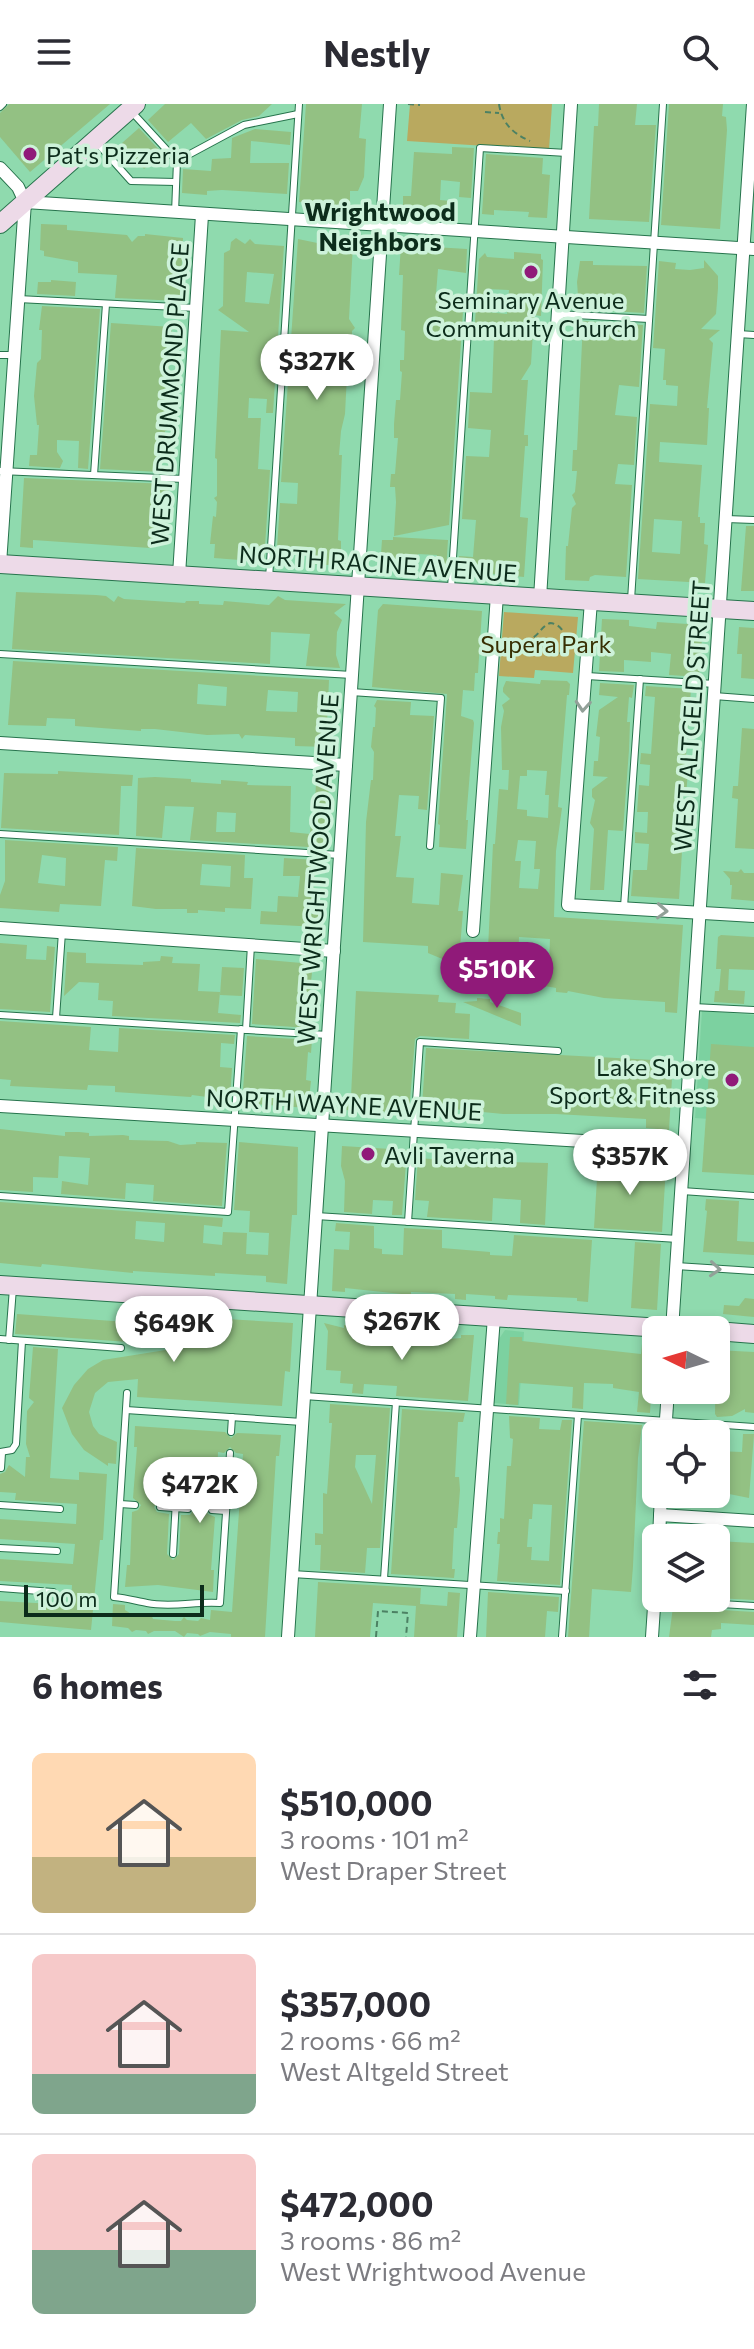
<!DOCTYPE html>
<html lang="en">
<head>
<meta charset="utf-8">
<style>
  :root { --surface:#fff; --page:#f2f2f3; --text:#2b2b33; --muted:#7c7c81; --line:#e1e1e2; --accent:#901a79 }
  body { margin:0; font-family:Commissioner,sans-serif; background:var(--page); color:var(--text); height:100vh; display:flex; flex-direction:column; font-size:30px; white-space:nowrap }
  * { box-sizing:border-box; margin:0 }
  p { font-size:26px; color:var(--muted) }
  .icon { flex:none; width:44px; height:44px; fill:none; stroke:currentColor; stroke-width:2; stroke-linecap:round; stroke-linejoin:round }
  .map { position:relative; height:1533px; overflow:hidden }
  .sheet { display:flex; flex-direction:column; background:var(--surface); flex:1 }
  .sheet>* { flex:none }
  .needle { width:52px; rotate:275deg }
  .tools { position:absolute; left:642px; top:1212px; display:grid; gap:16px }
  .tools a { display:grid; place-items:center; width:88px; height:88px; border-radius:12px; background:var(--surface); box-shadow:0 4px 12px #0003; font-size:40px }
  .scale { position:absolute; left:24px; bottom:20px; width:180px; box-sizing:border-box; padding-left:8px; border:4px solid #0c2c1b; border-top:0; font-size:22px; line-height:28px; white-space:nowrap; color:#0c2c1b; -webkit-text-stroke:6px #cdf2da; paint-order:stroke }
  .price { position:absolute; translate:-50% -68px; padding:0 18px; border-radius:28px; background:#fff; color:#222; font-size:26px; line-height:52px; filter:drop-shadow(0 2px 4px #0008) }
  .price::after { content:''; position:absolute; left:50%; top:48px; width:24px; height:18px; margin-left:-12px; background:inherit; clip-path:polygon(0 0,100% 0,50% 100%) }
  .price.active { background:var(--accent); color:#fff }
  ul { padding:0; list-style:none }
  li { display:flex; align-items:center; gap:24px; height:200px; padding:0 32px }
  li+li { border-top:2px solid var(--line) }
  li span { display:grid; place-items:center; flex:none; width:224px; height:160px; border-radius:12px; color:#555 }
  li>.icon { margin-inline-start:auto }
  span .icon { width:96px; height:96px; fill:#fffc; stroke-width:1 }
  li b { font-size:34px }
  h2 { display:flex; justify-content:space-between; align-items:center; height:96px; padding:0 32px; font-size:34px }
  header { display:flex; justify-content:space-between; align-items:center; height:104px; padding:0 32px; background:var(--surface); font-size:36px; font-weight:700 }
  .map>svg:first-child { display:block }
  .built { fill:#7cd1a0 }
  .green { fill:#b9a95f }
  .building { fill:#93c183; fill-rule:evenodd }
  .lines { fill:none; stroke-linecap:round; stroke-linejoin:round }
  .lane-casing { stroke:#26734c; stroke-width:8 }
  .street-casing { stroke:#26734c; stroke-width:14 }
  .secondary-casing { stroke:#26734c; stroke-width:20 }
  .path { stroke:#4c8163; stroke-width:2; stroke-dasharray:6 4; stroke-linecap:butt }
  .lane { stroke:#fff; stroke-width:6 }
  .street { stroke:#fff; stroke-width:12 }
  .secondary { stroke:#eddae8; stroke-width:18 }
  .oneway { stroke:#92a098 }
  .poi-dot { fill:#901a79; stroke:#cdf2da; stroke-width:3 }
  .labels { text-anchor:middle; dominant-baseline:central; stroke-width:7; stroke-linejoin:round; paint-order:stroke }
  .poi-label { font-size:24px; fill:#0c2c1b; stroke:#cdf2da; text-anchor:start }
  .street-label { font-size:24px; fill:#0c2c1b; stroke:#cdf2da }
  .park-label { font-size:24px; fill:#372f03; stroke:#cdf2da }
  .neighbourhood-label { font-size:26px; font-weight:bold; fill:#0c2c1b; stroke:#cdf2da }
</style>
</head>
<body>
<header><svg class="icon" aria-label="menu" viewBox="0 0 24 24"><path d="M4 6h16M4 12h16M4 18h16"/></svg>Nestly<svg class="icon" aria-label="search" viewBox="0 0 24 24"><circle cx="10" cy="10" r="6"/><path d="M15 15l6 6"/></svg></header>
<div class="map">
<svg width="754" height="1533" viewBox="0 0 754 1533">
  <rect width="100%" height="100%" fill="#8fdaae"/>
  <g class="built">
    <path d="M702 907 754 911V1018L695 1014Z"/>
    <path d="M505 1226 524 1228 519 1301 493 1299 499 1235Z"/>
  </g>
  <g class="green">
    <path d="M410 0H552L549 46 407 37Z"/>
    <path d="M504 508 578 513 573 569 535 566 534 574 499 572Z"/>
  </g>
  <g class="building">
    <path d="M9 0H110L30 68 0 33V9Z"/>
    <path d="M165 0H272L259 12 242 16 206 35 191 19 168 38 148 16Z"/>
    <path d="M306 0H362L359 34 366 35 364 73 358 87H350V102L299 98Z"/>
    <path d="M599 0H637L635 21H656L649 118 589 115 594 22H598Z"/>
    <path d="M669 0H723L722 12 726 13 727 26 720 125 661 121Z"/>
    <path d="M139 24 162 49 144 65 122 39Z"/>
    <path d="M255 25 291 28 290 41 251 37 250 59H289L287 90 222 86 207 87V91L182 89 183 65 211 67 212 55 231 54 232 34Z"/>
    <path d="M452 43 474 44 471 94 459 93 460 78 441 76 440 96 451 97 450 108 403 106V92H411L414 48 452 50Z"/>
    <path d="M486 50 543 54 542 70 550 71 547 114 528 113 529 108 494 106V111L482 110Z"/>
    <path d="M41 120 67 121V126L127 131 132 138 138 132H145V130L183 134 180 197 115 194 117 171 78 169V158L44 152V147L40 146Z"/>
    <path d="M236 134 245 140 250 135 255 140 284 142 273 309H266L267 295 249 294 248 314H261L258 365 270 366 264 458 214 454 215 440H210L213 412 216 413 217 398 214 394 217 392V355L215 354 221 226 249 228 218 206 223 202 224 149 230 146 231 138ZM247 168 274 170 269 200 245 198Z"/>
    <path d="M298 135 327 141V137L353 140 349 215 355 224 352 227 351 272 347 271 345 310 341 327 339 351H342L338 436 341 437V450H344V462L311 460V446L293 445 289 446 288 459 276 458 280 399 297 400 298 379 281 378Z"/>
    <path d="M401 141 467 145 466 169 438 165 436 190 464 192 449 421 394 432 396 398 395 383H390L391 370H395L398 334H394V320L396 296H400L402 268 400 267V256H404L405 227 401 226 403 171H399Z"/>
    <path d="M514 148 541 150V155L543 156 541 212 534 211 531 260 521 276H528L524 331H528V342H525L520 413 528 414 524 473 473 468V465L458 464 459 452 473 453 476 416 462 415 466 352 489 353 491 326 468 324 470 288 492 289 494 234 474 233 479 155 485 149 487 153 514 155ZM488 185 509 186 507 210 487 208Z"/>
    <path d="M704 156 718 172V184L716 210 701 225 720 226 709 235 713 239 707 304H709L707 341 660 338 659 358 702 361 698 413H700V419H705L704 440 708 441 705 479 638 475 650 300 677 302 678 282 666 281V276H663L665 245 653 244 659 157 676 159 675 165 690 166 704 164ZM654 415 682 417 680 450 652 448Z"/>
    <path d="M580 157H593V161L647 162 644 209 579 205 577 178Z"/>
    <path d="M51 176 76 178 75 192 37 190 38 178H51Z"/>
    <path d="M42 202 100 205 88 365 78 364 79 337 57 336V348L63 357 60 364 29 362 30 351H37L39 321H37L34 292 37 259 41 255 42 226H39Z"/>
    <path d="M583 217 643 221 639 283 619 281 615 311 637 313 634 361 618 360 615 380 632 381 626 473 595 471 590 473 589 477 565 476 566 442H568L572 404 576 400 572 391 575 388 577 367H572L573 346H577Z"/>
    <path d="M111 219 172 223 165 305 169 309 165 311 164 322 168 326 165 327 164 347H161V368L100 365Z"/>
    <path d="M24 374 169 380 168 392 154 391 152 409 167 410 166 425 169 428 166 430 165 441 150 440V444L33 436V444L20 443Z"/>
    <path d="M746 422H754V487H741Z"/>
    <path d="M393 433 448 436 446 468H436L437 451 418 450 417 467 380 464 382 436H393Z"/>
    <path d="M16 488 96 491 106 492 114 498 118 492 124 495 185 499 186 497H199V500L223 501 224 497 269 501 278 492 285 496 346 500 334 509 342 516 337 528 336 551 340 564 306 562 310 530 271 528 270 560 12 545Z"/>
    <path d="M383 500 482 507 478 569H475L474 587 463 586 461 612 473 616 474 619 466 716H468L466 745 439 743 440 721 438 720 447 590 372 583 378 506Z"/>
    <path d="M602 515 629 516V522L656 525 657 518 703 521 699 573 669 571 671 550 651 548V558L624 556V568L599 567Z"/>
    <path d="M739 523 754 524V575L741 574 742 550H737Z"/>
    <path d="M13 557 329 576 326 643 295 642V634L245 631 242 635 239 630 207 631 155 625H141V627L75 622V615L47 614 46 622 8 621ZM198 580 227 583 226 602 197 600ZM268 586 298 588 297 608 266 607Z"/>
    <path d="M541 576 567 577 570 580 569 591H567L558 703 562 704 556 747 554 813 683 821 677 909 665 908V898L604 894 568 887 567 889 556 888V884L478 870 428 849V842L363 838 366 718 371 676H373L374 648 371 643 373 623H375L376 604 374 602 377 596 411 598 410 611 434 612 427 706 418 705 419 692 399 691 395 732H401L396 773 414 774 412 799 439 801 441 769 463 771 458 807H463L460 844 488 845 493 740H495L499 685 508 686 509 666H502L501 623 504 607 502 601 510 595 503 588V584L506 577 540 580ZM527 666 547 667 545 691H549L548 714 527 712V706L517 705 520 672H527ZM518 736 536 737 534 765H540L538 785 519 784 521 757H515ZM519 833 550 835 549 857 518 855Z"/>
    <path d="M600 579 634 581 632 594 629 593 627 618H630L629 646 623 727 608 726 604 786H590L594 725 590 719 595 696 592 693V685L608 673 593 672 594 657H598L600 633 596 632 599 606 618 593 599 591Z"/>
    <path d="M646 582 691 585 685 666 688 667 686 692H683L681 715 684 716 679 795 631 792 633 766H647L649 740 635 739V728L647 729 648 708H637L639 681 649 682 650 661 640 660 641 649 651 650 655 593 645 592Z"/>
    <path d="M742 624 754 625V745L735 744 738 695 732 694 733 682H738Z"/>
    <path d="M58 667 133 671 132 682H121L119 731 1 724 4 669 58 670Z"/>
    <path d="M155 673 191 675V678L221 680V676L248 678 247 681 291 682 290 728 310 730 311 717H314L316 679 329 680 325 744 190 736 194 703 165 702 162 734 136 732 138 674ZM217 708 236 709 235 728H216Z"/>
    <path d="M5 736 118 743 117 757 105 756 101 802 60 800 59 808 0 804V791L5 777ZM42 751 66 754 65 782 38 779Z"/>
    <path d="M136 744 245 751 244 774H253L251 805 225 804V808L198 806V809H187V805H156L132 802ZM202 760 231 762 230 783 200 781Z"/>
    <path d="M284 754 316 756 311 810H320L319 823 260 820 261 807 277 808 278 792 298 793 300 772H283Z"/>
    <path d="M741 765 744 769H754V797L731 795 732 781H730V775L723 767 738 768Z"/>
    <path d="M721 831 754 833V866L729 865 728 886 745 887 744 900 714 898 715 887H719L721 865H716L718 833Z"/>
    <path d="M0 839 27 841 26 855 46 856 47 842 55 843 50 908 0 905Z"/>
    <path d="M67 848 86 849V859L143 861V858L160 857 161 852 173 853 172 859 200 860 198 887 220 888 218 909 241 911 240 919 112 912 113 897 98 896 99 879 79 878 64 892Z"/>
    <path d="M256 855 313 860 307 913H310L309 924 252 920Z"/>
    <path d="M222 863 244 864 242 892 220 891Z"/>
    <path d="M356 887 439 891 438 898 456 899 455 909 470 910 469 935 420 932 415 935 409 1009 344 1006 345 993H351Z"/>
    <path d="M477 894 490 895V898L521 909V922L463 898 477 897Z"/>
    <path d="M0 917 91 923 89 946 118 948 119 924 235 931 234 940 221 939 220 963 232 964 230 996 192 991 191 993 115 988V982L88 981 87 986 10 982 11 976 0 975Z"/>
    <path d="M247 932 312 936 311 949 308 948 306 976 311 977 308 1004 242 999Z"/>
    <path d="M711 940 754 943V1071L702 1068Z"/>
    <path d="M426 944 673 957 669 1026 646 1024V1015L556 1010H503L422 1002Z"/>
    <path d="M0 1025 65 1032V1028H79L89 1029V1032L123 1031 129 1032V1036L168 1037 180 1041 196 1040V1038L227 1039 222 1102 153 1097 154 1081 126 1079 125 1095 61 1090 62 1077 88 1081 90 1054 59 1052 58 1074 33 1073V1088L0 1086Z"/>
    <path d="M239 1038 298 1043 297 1111H292L287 1180 266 1178V1172L215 1169V1172L133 1167V1169L42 1160 41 1163 0 1159V1098L223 1114 222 1123 204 1121 203 1139 222 1141 223 1128 247 1129 246 1150 268 1151 269 1129 249 1128 250 1107 234 1106ZM136 1117 165 1119 164 1138 135 1135Z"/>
    <path d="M342 1042 407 1046 402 1111H392L393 1097 373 1096 372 1110 344 1108 345 1077 341 1062Z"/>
    <path d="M445 1053 497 1059V1055L509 1056V1058L548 1059 545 1121 520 1119 521 1096 493 1094 492 1117 427 1113 429 1097 415 1096 418 1054 445 1056Z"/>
    <path d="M598 1058 666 1062 662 1128 594 1124Z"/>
    <path d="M706 1095 739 1097 737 1137 754 1138V1151L703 1148 707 1107 705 1106Z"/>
    <path d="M336 1119 374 1122V1144L382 1145V1150L403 1151 404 1124 442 1126V1144L490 1148V1151L512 1152 514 1131 592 1136 588 1198 577 1197V1194L508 1191 507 1196 495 1195V1192L466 1190V1196L455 1195V1190L411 1188V1191L345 1184V1188L332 1187 334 1145 349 1146 350 1128 335 1127Z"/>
    <path d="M635 1138 661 1140 657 1206 631 1204Z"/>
    <path d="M745 1194 754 1195V1213L723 1210 724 1201 739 1202Z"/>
    <path d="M17 1210 140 1219 141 1210 293 1219 290 1268 285 1267 282 1302 137 1293 138 1275 108 1278 95 1289 89 1308 93 1322 99 1330 117 1338 116 1360 108 1359V1362L84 1346 72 1330 62 1304 74 1281 88 1265 103 1256 172 1245V1241L15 1230Z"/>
    <path d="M324 1219 344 1224V1221L356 1222 355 1228 420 1229V1234L449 1235 461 1234V1231H474L468 1297 396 1292 397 1282 364 1280 363 1290 352 1289 353 1280 340 1279 341 1267 326 1266 328 1227Z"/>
    <path d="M510 1233H522V1237L641 1250 642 1240 654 1241 650 1309 637 1308 639 1288 613 1284V1280L584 1279 583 1305 572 1304 573 1283 547 1281 519 1279 518 1301 506 1300Z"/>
    <path d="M33 1243 58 1245 50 1374 79 1376V1368L107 1370 103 1436H100L91 1526 0 1518V1497L71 1501 72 1481 0 1477V1455L73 1460 75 1440 0 1435V1415L76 1420 77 1400 15 1396 16 1389 0 1388V1370L5 1368 9 1361 25 1373 26 1353H30L26 1340 27 1307 34 1298 29 1294Z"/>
    <path d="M716 1246 754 1248V1309L745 1308V1305L732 1312 717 1313 715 1310Z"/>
    <path d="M330 1300 390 1304 380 1444H367L365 1469 320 1466 321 1441H315V1429L323 1430V1389L327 1390 332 1319H329ZM356 1351H376L372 1400 355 1363Z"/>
    <path d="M402 1305 465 1309 463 1318H458L455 1373H459L460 1386 457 1424H454L452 1465H455L454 1474 391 1470Z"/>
    <path d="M509 1312 540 1314 539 1325 560 1326 562 1316H572L560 1481 497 1477 500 1440H497L498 1428H500V1414L504 1415 507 1362H511L513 1335 510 1334ZM533 1400 552 1401 549 1457 531 1456 532 1443H527L529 1415H532Z"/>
    <path d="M584 1317 642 1321 638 1354 633 1462 631 1488 592 1485 589 1533H568Z"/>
    <path d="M135 1322 225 1328 231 1334 237 1329 281 1331 279 1352H276L265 1533H231V1530L210 1528 200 1532 198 1530 187 1529 184 1533 175 1527H154L148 1530 146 1527 136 1526 132 1528 128 1524 112 1522 113 1500 125 1501V1506L136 1513H147L151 1510 153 1515 175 1517H181L184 1513 187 1516 198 1517 201 1514 210 1516 211 1506 232 1508 243 1350 236 1349 230 1343 224 1349 218 1348 216 1400 209 1401 206 1406 208 1410 215 1413 211 1466H214L213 1488 158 1481 125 1483 127 1461H130L132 1408 138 1406 141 1401 133 1394 137 1343H134ZM176 1354 182 1355 184 1360 182 1399 191 1400 194 1405 190 1411H181L179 1450 173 1456 167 1450 169 1410 157 1408 154 1403 158 1397 170 1398 172 1360Z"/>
    <path d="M743 1330H754L749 1394 724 1389V1384H716V1347L742 1348Z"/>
    <path d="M716 1437 754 1439V1496L716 1494Z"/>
    <path d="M318 1478 421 1484 420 1500 447 1502 448 1488 460 1489 457 1533H414L416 1502 373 1499 370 1533H315Z"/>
    <path d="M488 1488 559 1493 558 1508 547 1507 545 1533H486Z"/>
    <path d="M673 1503 754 1508V1521L721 1519V1525L712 1526 711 1533H669Z"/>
  </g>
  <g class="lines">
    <defs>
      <g id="lane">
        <path d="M0 3 3 0"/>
        <path d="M131 7 177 57"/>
        <path d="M97 39 131 77 176 78"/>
        <path d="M175 109 177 57 244 21 298 10"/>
        <path d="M18 195 196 204"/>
        <path d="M557 210 649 215"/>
        <path d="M738 230 754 231"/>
        <path d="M0 251H14"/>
        <path d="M0 367 184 375"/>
        <path d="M94 371 106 200"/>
        <path d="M726 415 754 416"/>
        <path d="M269 475 299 0"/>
        <path d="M451 484 480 44 567 49"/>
        <path d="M631 496 663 0"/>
        <path d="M0 550 352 571"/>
        <path d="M587 572 715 580"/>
        <path d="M351 588 441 594 430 742"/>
        <path d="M714 592 754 595"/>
        <path d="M0 730 340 751"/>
        <path d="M624 803 640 575"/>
        <path d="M693 903 754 906"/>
        <path d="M0 911 328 931"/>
        <path d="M56 914 62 828"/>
        <path d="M246 926 251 841"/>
        <path d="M682 1087 754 1092"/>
        <path d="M0 1092 228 1108 241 925"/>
        <path d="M316 1112 678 1135"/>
        <path d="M408 1118 420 938 558 947"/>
        <path d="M676 1162 754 1167"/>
        <path d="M0 1235 121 1244"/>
        <path d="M9 1236 13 1184"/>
        <path d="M127 1289 114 1493C126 1494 136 1497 147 1499 172 1504 196 1497 220 1499L230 1349"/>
        <path d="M304 1292 754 1323"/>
        <path d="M126 1306 302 1318"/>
        <path d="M231 1328 232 1313"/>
        <path d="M0 1348 12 1346 16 1340 22 1237"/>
        <path d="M1 1364 2 1349"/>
        <path d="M120 1400 135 1401"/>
        <path d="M0 1401 60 1405"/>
        <path d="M160 1403 188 1405"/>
        <path d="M212 1406 226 1407"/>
        <path d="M0 1444 57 1447"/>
        <path d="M173 1450 178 1360"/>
        <path d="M292 1470 566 1487"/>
        <path d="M384 1475 396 1298"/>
        <path d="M0 1484 53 1488"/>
        <path d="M655 1496 754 1502"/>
        <path d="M562 1533 578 1311"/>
      </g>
      <g id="street">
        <path d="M0 64 18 83 25 98 0 460"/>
        <path d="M25 98 754 145"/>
        <path d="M179 471 202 111"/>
        <path d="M540 494 571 0"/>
        <path d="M591 497 568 801 754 812"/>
        <path d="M0 639 346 661"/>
        <path d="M0 824 334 847"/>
        <path d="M473 827 497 491"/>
        <path d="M0 1002 684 1043"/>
        <path d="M672 1226 753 0"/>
        <path d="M665 1330 668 1286"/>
        <path d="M660 1411 754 1417"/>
        <path d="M659 1434 661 1390"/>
        <path d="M288 1533 390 0"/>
        <path d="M470 1533 494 1213"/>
        <path d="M652 1533 656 1473"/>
      </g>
      <g id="secondary">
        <path d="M0 120 136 0"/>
        <path d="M0 460 754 507"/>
        <path d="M0 1181 693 1226"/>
        <path d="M716 1227 754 1230"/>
      </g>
    </defs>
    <use href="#lane" class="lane-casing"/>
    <use href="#street" class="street-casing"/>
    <use href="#secondary" class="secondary-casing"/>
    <g class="path">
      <path d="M408 0 420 1"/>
      <path d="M499 0C502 19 512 29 530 37"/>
      <path d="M485 8 499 9"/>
      <path d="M536 534 552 550 562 549 566 542"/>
      <path d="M505 540C514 540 526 539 534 533 541 528 541 523 550 519 561 520 566 530 567 540L577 541"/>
      <path d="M376 1533 378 1507 408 1509 406 1533"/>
    </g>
    <use href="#lane" class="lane"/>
    <use href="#street" class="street"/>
    <use href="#secondary" class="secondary"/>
  </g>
  <defs><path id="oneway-chevron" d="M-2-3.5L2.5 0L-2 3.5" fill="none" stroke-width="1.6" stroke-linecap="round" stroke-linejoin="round" transform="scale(2)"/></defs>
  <g class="oneway">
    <use href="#oneway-chevron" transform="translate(583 602) rotate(94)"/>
    <use href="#oneway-chevron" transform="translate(662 807) rotate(3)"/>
    <use href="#oneway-chevron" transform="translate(715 1165) rotate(4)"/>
  </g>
  <g class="poi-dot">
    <circle cx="30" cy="50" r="8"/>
    <circle cx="531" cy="168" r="8"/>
    <circle cx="732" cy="976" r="8"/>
    <circle cx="368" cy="1050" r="8"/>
  </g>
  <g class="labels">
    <g class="poi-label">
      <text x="46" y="50">Pat's Pizzeria</text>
      <text x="531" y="195" text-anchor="middle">Seminary Avenue<tspan x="531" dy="28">Community Church</tspan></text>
      <text x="716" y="962" text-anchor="end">Lake Shore<tspan x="716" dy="28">Sport &amp; Fitness</tspan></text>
      <text x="384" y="1050">Avli Taverna</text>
    </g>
    <g class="street-label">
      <text transform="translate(169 290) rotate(-86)">WEST DRUMMOND PLACE</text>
      <text transform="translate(378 459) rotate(4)">NORTH RACINE AVENUE</text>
      <text transform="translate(691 612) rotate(-86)">WEST ALTGELD STREET</text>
      <text transform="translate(317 765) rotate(-86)">WEST WRIGHTWOOD AVENUE</text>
      <text transform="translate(344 1000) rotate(3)">NORTH WAYNE AVENUE</text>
    </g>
    <g class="park-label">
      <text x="546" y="539">Supera Park</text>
    </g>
    <g class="neighbourhood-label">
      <text x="380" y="106">Wrightwood<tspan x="380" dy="30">Neighbors</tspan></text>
    </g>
  </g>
</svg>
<div class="tools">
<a><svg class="needle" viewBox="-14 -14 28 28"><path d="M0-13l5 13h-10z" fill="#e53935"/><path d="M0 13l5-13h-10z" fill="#7c7c81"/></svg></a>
<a><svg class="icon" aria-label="locate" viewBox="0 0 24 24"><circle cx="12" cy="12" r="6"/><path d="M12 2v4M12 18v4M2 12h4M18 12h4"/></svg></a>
<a><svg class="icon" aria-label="layers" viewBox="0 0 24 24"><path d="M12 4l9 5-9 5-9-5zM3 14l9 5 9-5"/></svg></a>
</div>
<div class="scale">100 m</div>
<b class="price" style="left:317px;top:298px">$327K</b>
<b class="price active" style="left:497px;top:906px">$510K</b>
<b class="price" style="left:630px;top:1093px">$357K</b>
<b class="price" style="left:402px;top:1258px">$267K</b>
<b class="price" style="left:174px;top:1260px">$649K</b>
<b class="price" style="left:200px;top:1421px">$472K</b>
</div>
<section class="sheet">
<h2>6 homes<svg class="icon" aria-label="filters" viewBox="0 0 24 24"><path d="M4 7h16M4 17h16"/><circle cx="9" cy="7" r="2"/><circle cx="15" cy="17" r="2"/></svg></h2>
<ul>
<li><span style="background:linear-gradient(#ffd9b3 65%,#c2b280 0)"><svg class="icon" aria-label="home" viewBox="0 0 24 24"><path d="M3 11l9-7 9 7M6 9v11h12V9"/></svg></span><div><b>$510,000</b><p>3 rooms · 101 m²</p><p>West Draper Street</p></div></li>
<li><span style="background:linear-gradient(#f6c9c9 75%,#7fa58c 0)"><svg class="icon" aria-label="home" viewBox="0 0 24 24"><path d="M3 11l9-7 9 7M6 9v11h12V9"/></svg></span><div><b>$357,000</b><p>2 rooms · 66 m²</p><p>West Altgeld Street</p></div></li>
<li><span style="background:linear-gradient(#f6c9c9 60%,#7fa58c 0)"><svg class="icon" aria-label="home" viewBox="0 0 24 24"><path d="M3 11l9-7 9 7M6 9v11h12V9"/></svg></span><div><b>$472,000</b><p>3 rooms · 86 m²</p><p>West Wrightwood Avenue</p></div></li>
</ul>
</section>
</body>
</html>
